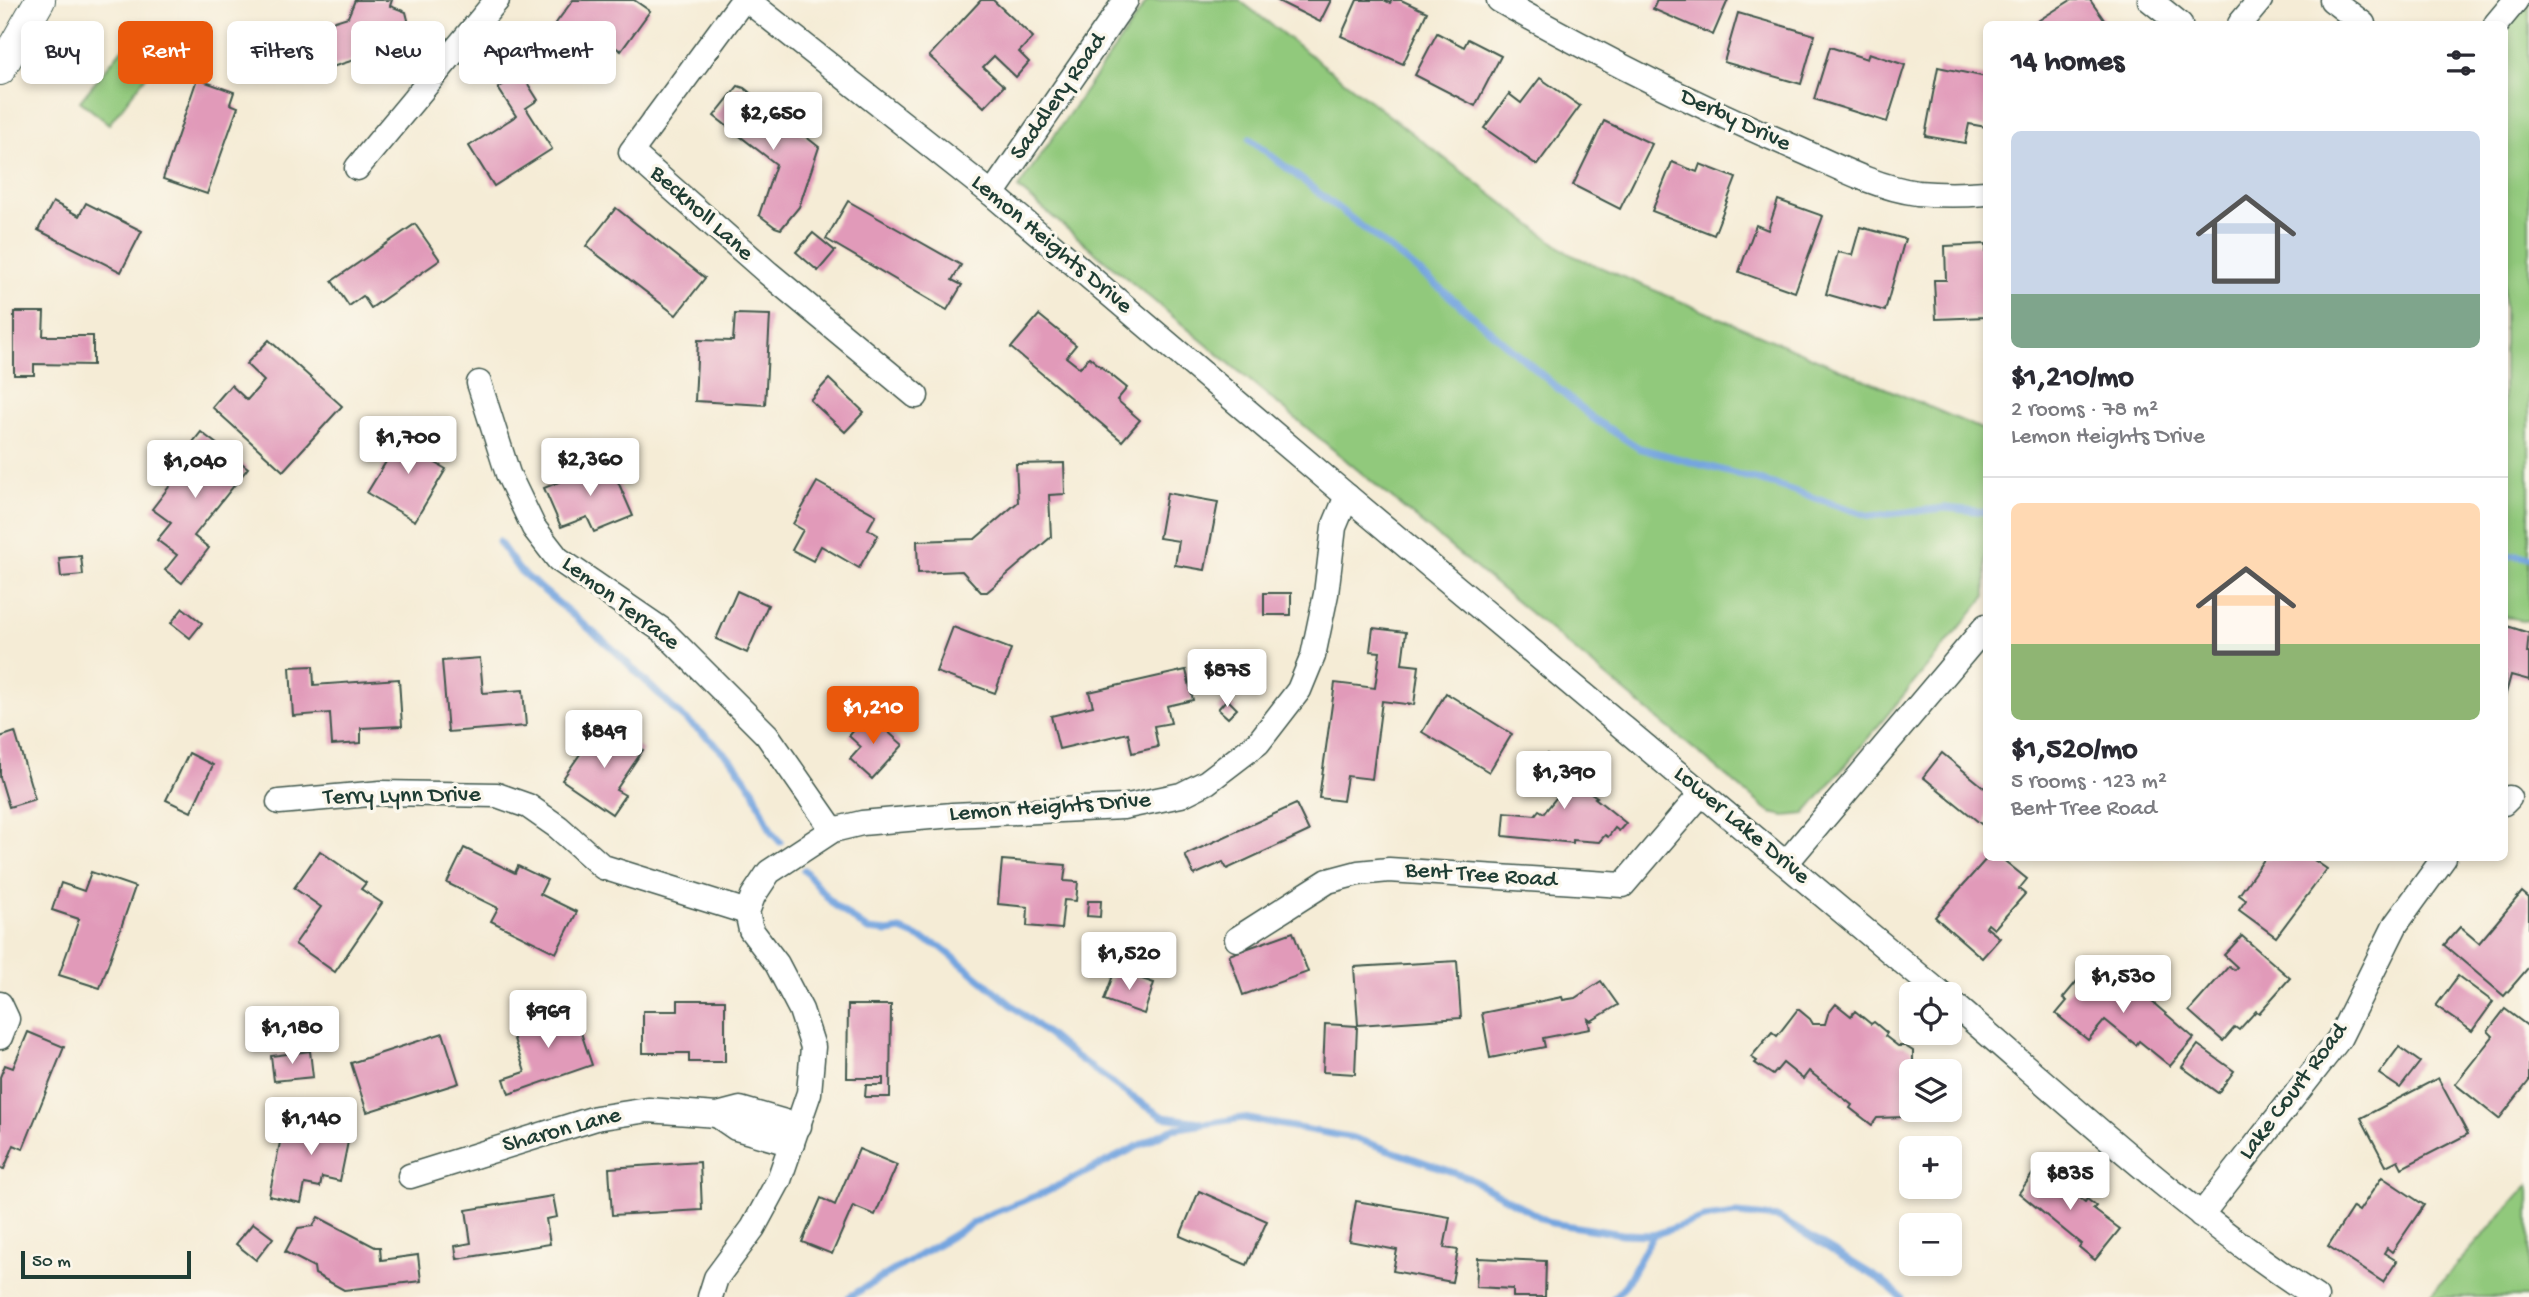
<!DOCTYPE html>
<html lang="en">
<head>
<meta charset="utf-8">
<style>
  :root { --surface:#fff; --page:#f2f2f3; --text:#2b2b33; --muted:#7c7c81; --line:#e1e1e2; --accent:#ea580c }
  body { margin:0; font-family:"Gochi Hand",sans-serif; background:var(--page); color:var(--text); height:100vh; display:flex; flex-direction:column; font-size:26px; white-space:nowrap }
  * { box-sizing:border-box; margin:0 }
  p { font-size:23px; color:var(--muted) }
  .icon { flex:none; width:38px; height:38px; fill:none; stroke:currentColor; stroke-width:2; stroke-linecap:round; stroke-linejoin:round }
  .map { position:relative; flex:1; overflow:hidden }
  .drawer { position:absolute; left:1983px; top:21px; width:525px; height:840px; display:flex; flex-direction:column; background:var(--surface); border-radius:10px; box-shadow:0 4px 10px #0003 }
  .drawer>* { flex:none }
  .hud { position:absolute; left:21px; top:21px; width:665px; height:63px; display:flex; gap:14px }
  .controls { position:absolute; left:1899px; top:982px; display:grid; gap:14px }
  .controls a { display:grid; place-items:center; width:63px; height:63px; border-radius:10px; background:var(--surface); box-shadow:0 4px 10px #0003; font-size:35px }
  .scale { position:absolute; left:21px; bottom:18px; width:170px; box-sizing:border-box; padding-left:7px; border:4px solid #1f3d34; border-top:0; font-size:19px; line-height:24px; white-space:nowrap; color:#1f3d34; -webkit-text-stroke:5px #fbf7ec; paint-order:stroke }
  .price { position:absolute; translate:-50% -60px; padding:0 16px; border-radius:7px; background:#fff; color:#222; font-size:23px; line-height:46px; filter:drop-shadow(0 2px 4px #0008) }
  .price::after { content:''; position:absolute; left:50%; top:42px; width:21px; height:16px; margin-left:-10px; background:inherit; clip-path:polygon(0 0,100% 0,50% 100%) }
  .price.active { background:var(--accent); color:#fff }
  ul { padding:0; list-style:none }
  li { display:grid; align-content:center; gap:14px; height:371px; padding:0 28px }
  li+li { border-top:2px solid var(--line) }
  li span { display:grid; place-items:center; height:217px; border-radius:10px; color:#555 }
  li>.icon { margin-inline-start:auto }
  span .icon { width:126px; height:126px; fill:#fffc; stroke-width:1 }
  li b { font-size:30px }
  h2 { display:flex; justify-content:space-between; align-items:center; height:84px; padding:0 28px; font-size:30px }
  .tag { padding:0 24px; border-radius:10px; background:var(--surface); box-shadow:0 4px 10px #0003; font-size:24px; line-height:63px }
  .tag.active { background:var(--accent); color:#fff }
  .map>svg:first-child { display:block }
  .green { fill:#91c97c; stroke:#588358; stroke-width:2 }
  .lines { fill:none; stroke-linecap:round; stroke-linejoin:round }
  .stream { stroke:#75a5df; stroke-width:7 }
  .building { fill:#e19ab9 }
  .minor-casing { stroke:#3f574c; stroke-width:27 }
  .tertiary-casing { stroke:#3f574c; stroke-width:32 }
  .minor { stroke:#fff; stroke-width:24 }
  .tertiary { stroke:#fff; stroke-width:30 }
  .labels { text-anchor:middle; dominant-baseline:central; stroke-width:7; stroke-linejoin:round; paint-order:stroke }
  .street-label { font-size:24px; fill:#1f3d34; stroke:#fbf7ec }
</style>
</head>
<body>
<div class="map">
<svg width="2529" height="1297" viewBox="0 0 2529 1297">
  <rect width="100%" height="100%" fill="#fbf7ec"/>
  <filter id="ink" filterUnits="userSpaceOnUse"><feTurbulence type="fractalNoise" baseFrequency=".0143" numOctaves="2"/><feDisplacementMap in="SourceGraphic" scale="14" xChannelSelector="R" yChannelSelector="G"/><feConvolveMatrix kernelMatrix="1 2 1 2 8 2 1 2 1" color-interpolation-filters="sRGB"/></filter>
  <filter id="wash" filterUnits="userSpaceOnUse"><feTurbulence type="fractalNoise" baseFrequency=".00686" numOctaves="4" result="noise"/><feDisplacementMap in="SourceGraphic" scale="28" xChannelSelector="R" yChannelSelector="G"/><feGaussianBlur stdDeviation="1.57" result="paint"/><feColorMatrix in="noise" values="0 0 0 0 0 0 0 0 0 0 0 0 0 0 0 0 0 1.4 0 .05"/><feComposite in="paint" operator="in"/></filter>
  <g filter="url(#wash)">
    <rect width="100%" height="100%" fill="#f5ecd6"/>
    <g class="green">
      <path d="M1148 0H1239L1569 254 1986 431V596L1805 814 1785 816 1771 813 1018 188Z"/>
      <path d="M2515 0H2529V621L2504 617V24Z"/>
      <path d="M130 39 158 61 109 124 80 101Z"/>
      <path d="M2529 1184V1297H2428Z"/>
    </g>
    <g class="lines">
      <g class="stream">
        <path d="M1250 139 1440 288 1594 419 1639 448 1773 484 1870 516 1945 508 1986 512"/>
        <path d="M499 542 519 570 612 648 679 714 712 741 734 763 753 789 772 833 780 842"/>
        <path d="M2504 555 2529 557"/>
        <path d="M804 870 833 904 868 930 888 932 901 930 941 947 1063 1047 1126 1093 1163 1117 1200 1122"/>
        <path d="M849 1297 985 1216 1048 1191 1172 1129 1243 1118 1354 1138 1467 1177 1551 1223 1622 1234 1653 1235 1704 1218 1737 1214 1779 1218 1881 1280 1901 1297"/>
        <path d="M1614 1297 1626 1284 1653 1235"/>
      </g>
    </g>
    <g id="blocks">
      <g class="building">
        <path d="M355 0H392L390 6 406 12 408 20 399 46 316 72 310 52 319 26 348 17Z"/>
        <path d="M573 0H634L650 11 621 51 605 40 585 67 545 38Z"/>
        <path d="M981 0H993L1033 37 1019 52 1029 62 1016 77 994 56 983 67 1004 86 984 107 929 56Z"/>
        <path d="M1276 0H1331L1320 22Z"/>
        <path d="M1357 0H1384L1390 3 1392 0H1401L1427 12 1403 64 1341 36Z"/>
        <path d="M1657 0H1728L1713 35 1653 9Z"/>
        <path d="M2071 0H2090L2107 24H2033Z"/>
        <path d="M1738 13 1815 35 1801 84 1724 62Z"/>
        <path d="M1437 33 1464 47 1468 39 1501 56 1475 106 1415 75Z"/>
        <path d="M1830 47 1867 59 1869 53 1905 65 1887 122 1814 99Z"/>
        <path d="M1938 67 1986 77V127L1969 124 1965 143 1925 136Z"/>
        <path d="M521 73 538 100 526 108 552 149 494 186 469 146 516 116 498 88Z"/>
        <path d="M1540 78 1580 106 1537 165 1484 128 1509 94 1521 103Z"/>
        <path d="M197 79 234 92 230 104 238 107 207 194 163 179Z"/>
        <path d="M738 86 744 88 819 147 799 207 781 229 775 227 759 215 776 164 714 116Z"/>
        <path d="M1604 121 1652 144 1620 209 1573 185Z"/>
        <path d="M1672 162 1697 172 1700 164 1736 178 1714 235 1652 211Z"/>
        <path d="M1778 200 1823 216 1795 292 1739 272 1756 225 1768 230Z"/>
        <path d="M848 201 961 265 952 280 962 285 947 310 826 239Z"/>
        <path d="M53 202 79 216 86 203 142 231 121 272 38 230Z"/>
        <path d="M616 208 705 278 676 315 586 246Z"/>
        <path d="M415 224 440 260 371 308 363 296 349 306 332 281Z"/>
        <path d="M1860 227 1905 239 1885 311 1826 294 1838 252 1852 255Z"/>
        <path d="M813 233 835 251 818 271 796 252Z"/>
        <path d="M1986 244V317L1936 319 1934 280H1946L1945 246Z"/>
        <path d="M14 312H44L43 336H93V365L34 364V375H14Z"/>
        <path d="M735 314 770 315 765 405 695 401 698 340 733 341Z"/>
        <path d="M1039 315 1076 345 1066 357 1080 368 1089 357 1127 388 1117 400 1140 420 1122 441 1011 348Z"/>
        <path d="M269 340 342 406 283 471 212 407 231 385 247 400 264 381 246 364Z"/>
        <path d="M829 379 864 412 845 432 810 400Z"/>
        <path d="M406 429 439 450 432 461 446 469 415 521 367 493Z"/>
        <path d="M201 432 248 468 194 536 209 548 182 583 165 570 177 555 157 540 171 523 152 509 175 479 168 474Z"/>
        <path d="M609 461 633 516 594 532 587 517 561 527 544 488Z"/>
        <path d="M1064 463 1065 494 1049 495 1051 537 987 592H981L962 571 918 573 917 541 975 539 1018 502 1016 464Z"/>
        <path d="M817 482 876 515 868 529 878 535 859 568 821 546 813 561 792 550 803 530 793 524Z"/>
        <path d="M1167 493 1218 502 1205 570 1175 565 1179 541 1159 538Z"/>
        <path d="M81 556 83 575 61 577 59 558Z"/>
        <path d="M737 591 768 605 747 653 716 639Z"/>
        <rect x="1264" y="593" width="27" height="22"/>
        <path d="M183 608 202 623 190 638 171 623Z"/>
        <path d="M2504 625 2529 633 2527 653H2529V680L2511 675 2505 697Z"/>
        <path d="M953 627 1011 649 995 693 936 672Z"/>
        <path d="M1373 628 1406 632 1402 664 1419 666 1414 705 1382 701 1372 779 1347 776 1343 801 1319 798 1335 683 1375 688 1380 652 1370 651Z"/>
        <path d="M480 658 483 693 523 690 526 726 448 732 442 661Z"/>
        <path d="M313 666 314 685 399 679 402 726 361 728V743L332 745 330 713 293 716 290 667Z"/>
        <path d="M1186 670 1193 700 1167 706 1171 723 1154 726 1158 747 1132 753 1128 733 1059 749 1051 716 1093 706 1089 692Z"/>
        <path d="M1446 693 1512 734 1489 772 1422 732Z"/>
        <path d="M1227 699 1237 709 1228 718 1218 709Z"/>
        <path d="M868 714 903 745 872 779 850 759 861 747 849 736Z"/>
        <path d="M612 729 643 750 616 790 625 795 612 814 562 780 587 744 598 751Z"/>
        <path d="M15 732 35 799 9 807 0 777V737Z"/>
        <path d="M189 753 213 765 191 812 166 800Z"/>
        <path d="M1942 753 1986 789V828L1923 777Z"/>
        <path d="M1547 754 1576 777 1573 779 1579 785 1597 797 1595 798 1626 823 1619 831 1615 828 1608 837 1605 835 1599 842 1573 840V843L1503 836 1505 812 1535 815 1539 810 1544 813 1559 794 1550 786 1548 789 1530 775Z"/>
        <path d="M1296 804 1309 831 1227 869 1223 862 1194 875 1185 855Z"/>
        <path d="M464 848 515 873 518 866 547 880 540 894 577 912 556 953 491 921 498 908 447 883Z"/>
        <path d="M320 851 366 883 361 889 382 903 335 972 295 944 321 907 294 888Z"/>
        <path d="M1987 858H2001L2027 879 2019 889 2025 894 1994 929 1988 924 1986 927 2000 938 1982 958 1935 917Z"/>
        <path d="M2265 858H2311L2327 869 2276 937 2239 910 2246 900 2239 895Z"/>
        <path d="M1002 860 1066 865 1064 881 1078 882 1076 901 1064 900 1061 929 1027 926 1028 907 998 904Z"/>
        <path d="M91 872 135 887 100 988 59 975 79 919 52 910 61 883 84 891Z"/>
        <path d="M2522 892 2529 898V967L2504 996 2444 945 2460 927 2479 943Z"/>
        <path d="M1088 901H1101L1100 917 1087 916Z"/>
        <path d="M1293 932 1308 972 1243 995 1229 955Z"/>
        <path d="M2242 936 2290 978 2259 1013 2256 1011 2239 1030 2235 1027 2223 1041 2189 1011 2229 966 2234 970 2237 967 2224 955Z"/>
        <path d="M1457 961 1461 1018 1358 1025 1354 967Z"/>
        <path d="M2099 964 2132 992 2136 988 2194 1038 2170 1066 2139 1041 2136 1045 2105 1020 2088 1040 2056 1014 2067 1001 2063 998 2077 981 2082 984Z"/>
        <path d="M1115 970 1154 983 1144 1014 1104 1000Z"/>
        <path d="M2458 976 2493 1002 2472 1031 2436 1006Z"/>
        <path d="M1601 981 1618 1005 1591 1021 1588 1019 1590 1029 1543 1038 1545 1047 1490 1058 1482 1013 1562 997 1563 1000 1575 998Z"/>
        <path d="M678 1000H725V1062H689V1053H643V1011H678Z"/>
        <path d="M1836 1004 1851 1016 1855 1011 1871 1024 1874 1022 1887 1033 1885 1036 1898 1046H1905L1913 1051V1062L1908 1066 1914 1071H1911V1109L1904 1117 1877 1118 1872 1125 1850 1108 1852 1105 1809 1071 1803 1079 1783 1063 1773 1075 1755 1063 1757 1061 1751 1057 1772 1032 1777 1036 1798 1009 1810 1019 1813 1024H1825L1828 1014Z"/>
        <path d="M848 1005H891L890 1097H865L866 1085H883V1078H847Z"/>
        <path d="M563 1008 568 1021 576 1018 592 1065 509 1094 504 1079 525 1072 510 1027Z"/>
        <path d="M2505 1009 2529 1027V1081L2499 1119 2455 1084 2493 1036 2488 1031Z"/>
        <path d="M1325 1024 1357 1026 1355 1074 1323 1072Z"/>
        <path d="M28 1032 64 1047 23 1149 14 1145 4 1169 0 1168V1077L5 1065 13 1068Z"/>
        <path d="M443 1033 459 1083 367 1112 351 1063Z"/>
        <path d="M2198 1045 2234 1071 2218 1093 2182 1067Z"/>
        <path d="M2399 1047 2420 1062 2400 1088 2379 1074Z"/>
        <path d="M310 1051 313 1077 274 1081 271 1056Z"/>
        <path d="M2438 1078 2468 1134 2402 1168 2398 1160 2386 1166 2361 1118Z"/>
        <path d="M325 1111 353 1117 340 1181 322 1177 320 1187 305 1184 301 1203 269 1196 283 1128 320 1136Z"/>
        <path d="M859 1149 897 1165 875 1215 853 1206 832 1254 802 1242 821 1198 835 1205Z"/>
        <path d="M700 1162 702 1210 612 1215 609 1168Z"/>
        <path d="M2039 1165 2085 1202 2087 1199 2096 1206 2093 1209 2120 1229 2095 1260 2079 1247 2081 1244 2019 1193Z"/>
        <path d="M2382 1177 2424 1205 2392 1252 2387 1248 2384 1253 2397 1261 2383 1282 2328 1246 2353 1207 2359 1211Z"/>
        <path d="M1199 1191 1267 1221 1247 1265 1180 1236Z"/>
        <path d="M553 1196 557 1217 546 1219 550 1244 457 1259 455 1246 471 1243 466 1210Z"/>
        <path d="M1356 1201 1450 1217 1444 1248 1458 1250 1452 1282 1393 1271 1397 1250 1349 1241Z"/>
        <path d="M318 1217 375 1247H380L381 1260 418 1255 421 1281 344 1290 315 1274 314 1267 285 1252 298 1228 313 1226Z"/>
        <path d="M253 1223 273 1238 256 1260 236 1244Z"/>
        <path d="M1478 1258 1546 1261 1545 1297H1513V1289L1476 1287Z"/>
      </g>
    </g>
  </g>
  <g filter="url(#ink)">
    <use href="#blocks" fill-opacity="0" stroke="#3f574c" stroke-width="2"/>
    <g class="lines">
      <defs>
        <g id="minor">
          <path d="M743 0 631 152 768 273 916 396"/>
          <path d="M747 0 992 194 1347 496 1941 994"/>
          <path d="M1499 0C1596 55 1695 105 1798 149 1836 166 1875 187 1917 193 1940 195 1963 195 1986 193"/>
          <path d="M2150 0 2180 24"/>
          <path d="M2332 0 2363 24"/>
          <path d="M2240 24 2260 0"/>
          <path d="M2496 24 2516 0"/>
          <path d="M357 168 497 0"/>
          <path d="M992 194 1126 0"/>
          <path d="M479 383 508 474 534 528 558 559 662 630 767 735 833 830"/>
          <path d="M279 802 381 793 497 795 528 806 558 827 603 867 747 912"/>
          <path d="M2504 803 2509 798"/>
          <path d="M1786 863 1986 626"/>
          <path d="M1237 939 1328 881 1358 873 1389 870 1623 885 1701 794"/>
          <path d="M1950 1001C2069 1103 2185 1212 2316 1297"/>
          <path d="M0 1004 7 1019 0 1037"/>
          <path d="M717 1115 736 1128 792 1144"/>
          <path d="M410 1176 596 1118 648 1110 717 1115 740 1109 799 1126"/>
          <path d="M2201 1215 2339 1039 2396 924 2444 858"/>
          <path d="M710 1297 716 1278 753 1228 779 1180 809 1093 813 1047 801 1010 777 964 751 930 747 912 753 896 769 872 833 830 862 823 953 815 1123 807 1181 795 1207 782 1258 743 1299 690 1313 656 1326 594 1334 527 1347 496"/>
        </g>
        <path id="tertiary" d="M0 70 40 0"/>
      </defs>
      <use href="#minor" class="minor-casing"/>
      <use href="#tertiary" class="tertiary-casing"/>
      <use href="#minor" class="minor"/>
      <use href="#tertiary" class="tertiary"/>
    </g>
  </g>
  <g class="labels">
    <g class="street-label">
      <text transform="translate(1059 97) rotate(-55)">Saddlery Road</text>
      <text transform="translate(1735 121) rotate(25)">Derby Drive</text>
      <text transform="translate(701 214) rotate(42)">Becknoll Lane</text>
      <text transform="translate(1051 245) rotate(40)">Lemon Heights Drive</text>
      <text transform="translate(620 604) rotate(37)">Lemon Terrace</text>
      <text transform="translate(402 797) rotate(-1)">Terry Lynn Drive</text>
      <text transform="translate(1050 808) rotate(-4)">Lemon Heights Drive</text>
      <text transform="translate(1741 826) rotate(40)">Lower Lake Drive</text>
      <text transform="translate(1481 876) rotate(4)">Bent Tree Road</text>
      <text transform="translate(2294 1092) rotate(-53)">Lake Court Road</text>
      <text transform="translate(562 1131) rotate(-15)">Sharon Lane</text>
    </g>
  </g>
</svg>
<div class="controls">
<a><svg class="icon" aria-label="locate" viewBox="0 0 24 24"><circle cx="12" cy="12" r="6"/><path d="M12 2v4M12 18v4M2 12h4M18 12h4"/></svg></a>
<a><svg class="icon" aria-label="layers" viewBox="0 0 24 24"><path d="M12 4l9 5-9 5-9-5zM3 14l9 5 9-5"/></svg></a>
<a>+</a>
<a>−</a>
</div>
<div class="scale">50 m</div>
<b class="price" style="left:773px;top:152px">$2,650</b>
<b class="price" style="left:408px;top:476px">$1,700</b>
<b class="price" style="left:590px;top:498px">$2,360</b>
<b class="price" style="left:195px;top:500px">$1,040</b>
<b class="price" style="left:1227px;top:709px">$875</b>
<b class="price active" style="left:873px;top:746px">$1,210</b>
<b class="price" style="left:604px;top:770px">$849</b>
<b class="price" style="left:1564px;top:811px">$1,390</b>
<b class="price" style="left:1129px;top:992px">$1,520</b>
<b class="price" style="left:2123px;top:1015px">$1,530</b>
<b class="price" style="left:548px;top:1050px">$969</b>
<b class="price" style="left:292px;top:1066px">$1,180</b>
<b class="price" style="left:311px;top:1157px">$1,140</b>
<b class="price" style="left:2070px;top:1212px">$835</b>
<div class="hud">
<a class="tag">Buy</a>
<a class="tag active">Rent</a>
<a class="tag">Filters</a>
<a class="tag">New</a>
<a class="tag">Apartment</a>
</div>
<section class="drawer">
<h2>14 homes<svg class="icon" aria-label="filters" viewBox="0 0 24 24"><path d="M4 7h16M4 17h16"/><circle cx="9" cy="7" r="2"/><circle cx="15" cy="17" r="2"/></svg></h2>
<ul>
<li><span style="background:linear-gradient(#c9d6e8 75%,#7fa58c 0)"><svg class="icon" aria-label="home" viewBox="0 0 24 24"><path d="M3 11l9-7 9 7M6 9v11h12V9"/></svg></span><div><b>$1,210/mo</b><p>2 rooms · 78 m²</p><p>Lemon Heights Drive</p></div></li>
<li><span style="background:linear-gradient(#ffd9b3 65%,#8fb573 0)"><svg class="icon" aria-label="home" viewBox="0 0 24 24"><path d="M3 11l9-7 9 7M6 9v11h12V9"/></svg></span><div><b>$1,520/mo</b><p>5 rooms · 123 m²</p><p>Bent Tree Road</p></div></li>
</ul>
</section>
</div>
</body>
</html>
